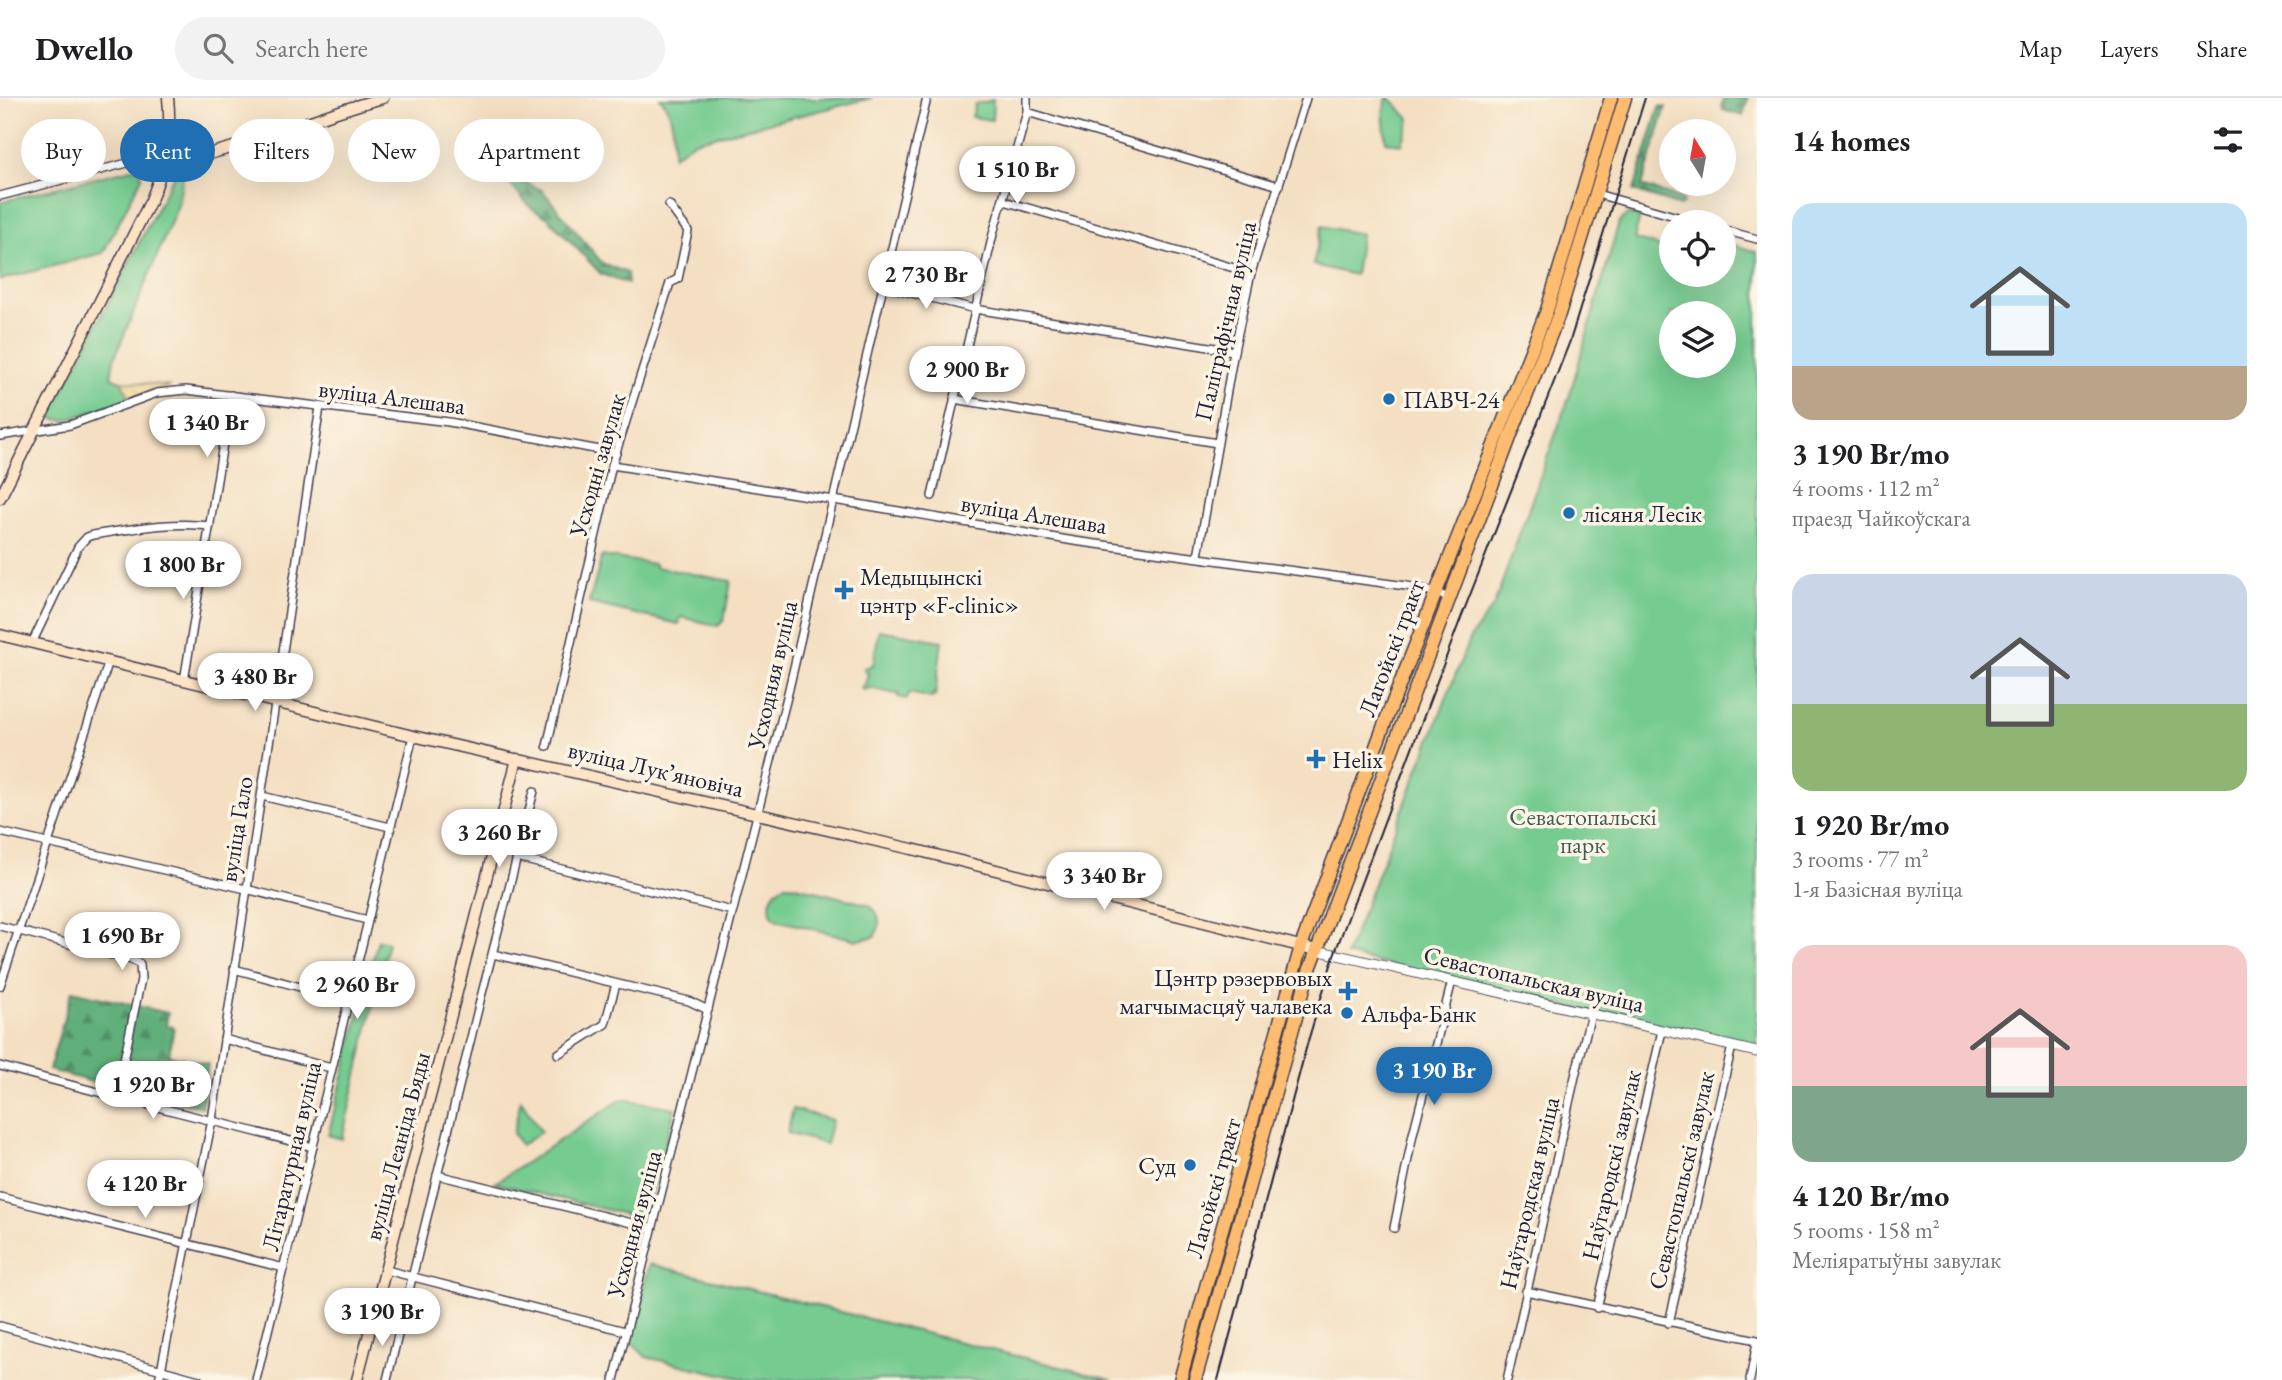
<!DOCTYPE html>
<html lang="en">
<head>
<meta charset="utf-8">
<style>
  :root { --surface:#fff; --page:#f2f2f2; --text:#202124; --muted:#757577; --line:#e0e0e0; --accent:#1f6fb2 }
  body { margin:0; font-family:"EB Garamond",serif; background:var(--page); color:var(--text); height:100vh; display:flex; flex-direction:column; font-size:26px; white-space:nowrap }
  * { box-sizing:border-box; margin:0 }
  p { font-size:23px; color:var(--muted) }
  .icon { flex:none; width:38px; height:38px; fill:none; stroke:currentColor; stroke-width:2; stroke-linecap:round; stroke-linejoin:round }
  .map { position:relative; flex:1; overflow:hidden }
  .details { display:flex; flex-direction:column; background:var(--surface); width:525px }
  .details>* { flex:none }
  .hud { position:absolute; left:21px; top:21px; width:665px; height:63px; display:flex; gap:14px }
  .needle { width:46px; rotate:349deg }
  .buttons { position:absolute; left:1659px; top:21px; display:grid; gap:14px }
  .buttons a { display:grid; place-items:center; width:77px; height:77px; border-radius:50%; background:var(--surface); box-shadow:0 7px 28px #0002; font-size:35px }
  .price { position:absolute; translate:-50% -60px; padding:0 16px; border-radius:24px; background:#fff; color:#222; font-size:23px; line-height:46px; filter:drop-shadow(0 2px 4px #0008) }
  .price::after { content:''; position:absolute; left:50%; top:42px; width:21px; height:16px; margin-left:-10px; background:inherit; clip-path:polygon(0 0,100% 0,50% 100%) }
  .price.current { background:var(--accent); color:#fff }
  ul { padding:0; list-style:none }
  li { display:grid; align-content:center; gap:14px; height:371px; padding:0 35px }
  li span { display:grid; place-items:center; height:217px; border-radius:21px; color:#555 }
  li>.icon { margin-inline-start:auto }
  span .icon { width:126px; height:126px; fill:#fffc; stroke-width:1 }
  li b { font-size:30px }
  h2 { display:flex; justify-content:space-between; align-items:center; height:84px; padding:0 35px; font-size:30px }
  .pill { padding:0 24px; border-radius:32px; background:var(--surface); box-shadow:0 7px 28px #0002; font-size:24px; line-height:63px }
  .pill.current { background:var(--accent); color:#fff }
  header { display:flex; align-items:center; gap:42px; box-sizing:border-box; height:98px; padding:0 35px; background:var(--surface); border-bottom:2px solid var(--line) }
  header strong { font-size:33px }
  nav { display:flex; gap:38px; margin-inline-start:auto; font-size:24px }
  .search { width:490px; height:63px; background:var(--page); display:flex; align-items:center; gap:18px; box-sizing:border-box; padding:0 24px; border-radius:38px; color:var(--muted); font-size:26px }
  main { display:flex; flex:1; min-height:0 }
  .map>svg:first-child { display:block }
  .green { fill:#75cb90; stroke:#4c7666; stroke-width:2; fill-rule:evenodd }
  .forest { fill:url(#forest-firs); stroke:#41685a; stroke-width:2 }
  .sand { fill:url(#sand-dots); stroke:#887e6c; stroke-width:2 }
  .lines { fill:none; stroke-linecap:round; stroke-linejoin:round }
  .minor-casing { stroke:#423e4f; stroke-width:10 }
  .tertiary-casing { stroke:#423e4f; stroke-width:11 }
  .secondary-casing { stroke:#423e4f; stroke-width:13 }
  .primary-casing { stroke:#423e4f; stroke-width:15 }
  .minor { stroke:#fff; stroke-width:7 }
  .tertiary { stroke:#fff; stroke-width:9 }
  .secondary { stroke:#fee4c6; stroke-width:10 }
  .primary { stroke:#fdbc70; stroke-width:12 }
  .tram { stroke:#22223b; stroke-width:2 }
  .poi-dot { fill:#1f6fb2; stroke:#fcf5e5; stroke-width:2.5 }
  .labels { text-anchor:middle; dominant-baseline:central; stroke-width:7; stroke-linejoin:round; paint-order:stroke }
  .street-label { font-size:24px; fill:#22223b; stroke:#fcf5e5 }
  .poi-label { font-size:24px; fill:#22223b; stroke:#fcf5e5; text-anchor:start }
  .park-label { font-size:24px; fill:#3f5d59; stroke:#fcf5e5 }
</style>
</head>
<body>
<header>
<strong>Dwello</strong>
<div class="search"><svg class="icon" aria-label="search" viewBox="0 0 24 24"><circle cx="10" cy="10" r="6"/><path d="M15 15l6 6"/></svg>Search here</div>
<nav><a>Map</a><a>Layers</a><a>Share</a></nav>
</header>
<main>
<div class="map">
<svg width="1757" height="1282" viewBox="0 0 1757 1282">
  <defs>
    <pattern id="forest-firs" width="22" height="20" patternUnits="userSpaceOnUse" patternTransform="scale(1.75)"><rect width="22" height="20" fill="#60af7a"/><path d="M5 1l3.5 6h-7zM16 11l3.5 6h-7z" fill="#4f8e65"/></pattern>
    <pattern id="sand-dots" width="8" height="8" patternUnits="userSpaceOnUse" patternTransform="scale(1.75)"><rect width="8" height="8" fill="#eeda9e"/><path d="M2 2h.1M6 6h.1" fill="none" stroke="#ccbb89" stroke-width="1.8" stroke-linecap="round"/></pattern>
  </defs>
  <rect width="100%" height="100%" fill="#fcf5e5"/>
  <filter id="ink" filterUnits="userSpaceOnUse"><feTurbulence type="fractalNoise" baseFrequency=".0143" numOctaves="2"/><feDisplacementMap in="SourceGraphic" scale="14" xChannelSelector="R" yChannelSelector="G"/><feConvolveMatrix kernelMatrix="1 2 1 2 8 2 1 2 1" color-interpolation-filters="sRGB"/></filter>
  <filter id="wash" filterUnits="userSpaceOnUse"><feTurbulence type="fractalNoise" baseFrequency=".00686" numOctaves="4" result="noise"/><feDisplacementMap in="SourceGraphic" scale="28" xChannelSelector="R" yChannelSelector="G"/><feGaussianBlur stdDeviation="1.57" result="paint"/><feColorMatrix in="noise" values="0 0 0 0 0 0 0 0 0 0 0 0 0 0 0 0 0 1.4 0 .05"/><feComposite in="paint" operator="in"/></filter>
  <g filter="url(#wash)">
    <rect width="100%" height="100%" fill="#f4dfc2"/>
    <g class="green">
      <path d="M660 0H872L695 43 673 58C674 38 675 15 660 0Z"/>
      <path d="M1387 0H1390L1410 22 1402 46 1386 44 1383 14Z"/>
      <path d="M993 2 992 22 972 19 975 6Z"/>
      <path d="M135 70 139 71 142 79 140 83 103 155 0 182V104Z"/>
      <path d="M184 72 178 107 114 261 111 279 121 283 130 300 73 320 64 322 54 321 52 314 54 310 172 81 177 75Z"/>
      <path d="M1628 116 1640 119 1634 141 1671 152V177H1724V144L1757 154V953L1346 857 1469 542 1494 507 1569 299 1619 124ZM1671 215H1724V268H1671Z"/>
      <path d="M1322 128 1361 136 1355 177 1313 167Z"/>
      <path d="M602 458 655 466V469L731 483 724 522 718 528 681 519 679 526 589 505Z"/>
      <path d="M879 532 942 543 935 598 933 596 932 600 909 595 907 601 898 599V595L896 596 869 590 864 592 861 589 865 587 868 575 864 573V570L873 567Z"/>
      <path d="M785 787H792L869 807C881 816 882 828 874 839L857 842 777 822 772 817C767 804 772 793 785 787Z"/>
      <path d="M378 842 388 844 342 1041 328 1037Z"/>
      <path d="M622 1001 675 1010 645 1121 495 1085Z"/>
      <path d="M521 1002 541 1034 521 1047 513 1035Z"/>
      <path d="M793 1011 832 1022 826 1046 787 1035Z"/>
      <path d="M650 1166 1112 1282H748L646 1259 630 1243Z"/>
    </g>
    <g class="forest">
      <path d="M1724 0H1748L1743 18 1723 12 1722 7Z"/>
      <path d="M1661 8 1666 9 1642 88 1682 101 1684 104 1680 108 1634 93 1659 9Z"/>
      <path d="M513 79 542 92 602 165 627 175 628 186 601 176 548 120 531 110 511 88Z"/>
      <path d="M72 893 168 915 166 927 174 929 169 957 208 966 202 1009 114 990 49 972Z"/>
    </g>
    <path class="sand" d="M121 283 170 288 130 300Z"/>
  </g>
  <g filter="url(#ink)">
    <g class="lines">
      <defs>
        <g id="minor">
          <path d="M1027 14 1279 88"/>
          <path d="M1597 96 1695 124"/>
          <path d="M0 98 139 62 165 65"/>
          <path d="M1004 103 1251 175"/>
          <path d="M1724 132 1757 141"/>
          <path d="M884 188 975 211 1234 253"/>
          <path d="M954 301 1217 345"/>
          <path d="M0 338 70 327 157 295 186 292 449 324 616 355"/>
          <path d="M612 367 846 404 1074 443 1406 488 1423 491 1450 500"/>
          <path d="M932 398 993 136 1027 14V0"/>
          <path d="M1198 458 1234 253 1251 175 1306 0"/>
          <path d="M32 545 78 449 87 439 93 437C132 431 171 423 210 428"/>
          <path d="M184 583 231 297"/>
          <path d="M547 648 612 367 670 185 678 181 688 133 669 107"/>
          <path d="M262 698 390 729"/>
          <path d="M0 734 246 791 367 822"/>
          <path d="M517 760 732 813"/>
          <path d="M0 828 132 862 140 866 141 881 116 1000"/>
          <path d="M493 856 689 903 708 912"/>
          <path d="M234 871 348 902"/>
          <path d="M0 888 109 563"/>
          <path d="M224 941 331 970"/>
          <path d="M558 956 605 926 616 886"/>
          <path d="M0 968C104 997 209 1021 313 1049"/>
          <path d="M437 1077 652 1130"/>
          <path d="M0 1099 284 1170"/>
          <path d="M1394 1130 1413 1036 1452 883"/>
          <path d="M386 1172 625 1233"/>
          <path d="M1526 1193 1757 1242"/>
          <path d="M1597 1210 1662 933"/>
          <path d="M1669 1225 1732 948"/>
          <path d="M0 1228 199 1282"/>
          <path d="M159 1282 212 1022 320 309"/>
          <path d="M256 1282 413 638"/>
          <path d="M387 1282 480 903 534 693"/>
          <path d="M614 1282 788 595 927 0"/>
          <path d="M1507 1282 1576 974 1591 916"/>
          <path d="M1750 1282 1757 1244"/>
        </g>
        <path id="tertiary" d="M1316 852 1757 954"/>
        <g id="secondary">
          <path d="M171 29C180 49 183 53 205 53"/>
          <path d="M165 65C240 54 310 19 383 0"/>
          <path d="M0 400 151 102C165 68 172 37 168 0"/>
          <path d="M0 537 413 638 912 751 1316 852"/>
          <path d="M357 1282 517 661"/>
        </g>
        <g id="primary">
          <path d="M1180 1282 1301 848 1389 614 1547 212 1611 0"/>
          <path d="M1195 1282 1308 876 1511 337 1559 216 1625 0"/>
        </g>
      </defs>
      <use href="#minor" class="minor-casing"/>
      <use href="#tertiary" class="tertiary-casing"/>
      <use href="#secondary" class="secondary-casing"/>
      <use href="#primary" class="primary-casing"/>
      <use href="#minor" class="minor"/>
      <use href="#tertiary" class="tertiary"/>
      <use href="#secondary" class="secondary"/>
      <use href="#primary" class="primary"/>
      <path class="tram" d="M1218 1282 1308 943 1334 857 1459 525 1570 243 1645 0"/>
    </g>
  </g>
  <g class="poi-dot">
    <circle cx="1389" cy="301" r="7"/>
    <circle cx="1569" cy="415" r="7"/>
    <path d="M840.5 481.5h7v7h7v7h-7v7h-7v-7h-7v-7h7z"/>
    <path d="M1312.5 650.5h7v7h7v7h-7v7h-7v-7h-7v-7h7z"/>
    <path d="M1344.5 882.5h7v7h7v7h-7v7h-7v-7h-7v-7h7z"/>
    <circle cx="1347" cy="915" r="7"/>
    <circle cx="1190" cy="1067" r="7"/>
  </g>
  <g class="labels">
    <g class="street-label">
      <text transform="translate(1225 223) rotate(-77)">Паліграфічная вуліца</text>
      <text transform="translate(392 299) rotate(7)">вуліца Алешава</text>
      <text transform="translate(597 367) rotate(-74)">Усходні завулак</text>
      <text transform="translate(1034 416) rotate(9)">вуліца Алешава</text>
      <text transform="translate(1391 550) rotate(-69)">Лагойскі тракт</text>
      <text transform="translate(772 577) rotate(-77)">Усходняя вуліца</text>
      <text transform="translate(656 671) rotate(13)">вуліца Лукʼяновіча</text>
      <text transform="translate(236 731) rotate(-81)">вуліца Гало</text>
      <text transform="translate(1534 881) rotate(13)">Севастопальская вуліца</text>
      <text transform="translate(397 1048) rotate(-75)">вуліца Леаніда Бяды</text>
      <text transform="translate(291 1058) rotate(-77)">Літаратурная вуліца</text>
      <text transform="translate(1611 1067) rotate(-77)">Наўгародскі завулак</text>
      <text transform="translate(1681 1082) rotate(-77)">Севастопальскі завулак</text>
      <text transform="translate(1213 1090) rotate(-74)">Лагойскі тракт</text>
      <text transform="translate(1529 1095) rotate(-77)">Наўгародская вуліца</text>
      <text transform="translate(634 1126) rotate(-75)">Усходняя вуліца</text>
    </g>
    <g class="poi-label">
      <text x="1403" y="301">ПАВЧ-24</text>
      <text x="1583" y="415">лісяня Лесік</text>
      <text x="860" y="478">Медыцынскі<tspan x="860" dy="28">цэнтр «F-clinic»</tspan></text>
      <text x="1332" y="661">Helix</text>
      <text x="1332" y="879" text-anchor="end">Цэнтр рэзервовых<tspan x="1332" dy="28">магчымасцяў чалавека</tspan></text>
      <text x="1361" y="915">Альфа-Банк</text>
      <text x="1176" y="1067" text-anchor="end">Суд</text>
    </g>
    <g class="park-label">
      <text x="1583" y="718">Севастопальскі<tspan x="1583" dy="28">парк</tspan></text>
    </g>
  </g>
</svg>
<div class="buttons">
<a><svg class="needle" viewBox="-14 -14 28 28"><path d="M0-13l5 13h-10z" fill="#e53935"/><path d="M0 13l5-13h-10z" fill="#757577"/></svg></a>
<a><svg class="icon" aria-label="locate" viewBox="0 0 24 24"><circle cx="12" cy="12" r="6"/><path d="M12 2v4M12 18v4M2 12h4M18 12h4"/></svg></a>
<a><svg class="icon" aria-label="layers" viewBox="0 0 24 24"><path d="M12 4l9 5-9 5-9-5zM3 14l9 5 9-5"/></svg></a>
</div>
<b class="price" style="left:1017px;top:108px">1 510 Br</b>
<b class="price" style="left:926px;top:213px">2 730 Br</b>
<b class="price" style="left:967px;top:308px">2 900 Br</b>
<b class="price" style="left:207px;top:361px">1 340 Br</b>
<b class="price" style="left:183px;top:503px">1 800 Br</b>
<b class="price" style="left:255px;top:615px">3 480 Br</b>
<b class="price" style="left:499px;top:771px">3 260 Br</b>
<b class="price" style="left:1104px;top:814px">3 340 Br</b>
<b class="price" style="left:122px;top:874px">1 690 Br</b>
<b class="price" style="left:357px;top:923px">2 960 Br</b>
<b class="price current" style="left:1434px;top:1009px">3 190 Br</b>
<b class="price" style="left:153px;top:1023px">1 920 Br</b>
<b class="price" style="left:145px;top:1122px">4 120 Br</b>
<b class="price" style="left:382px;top:1250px">3 190 Br</b>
<div class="hud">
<a class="pill">Buy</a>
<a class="pill current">Rent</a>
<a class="pill">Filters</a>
<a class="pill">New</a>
<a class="pill">Apartment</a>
</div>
</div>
<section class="details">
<h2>14 homes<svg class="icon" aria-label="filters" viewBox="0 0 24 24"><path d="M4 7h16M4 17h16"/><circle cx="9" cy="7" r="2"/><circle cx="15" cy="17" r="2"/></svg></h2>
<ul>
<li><span style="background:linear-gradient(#bfe0f5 75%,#b9a48a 0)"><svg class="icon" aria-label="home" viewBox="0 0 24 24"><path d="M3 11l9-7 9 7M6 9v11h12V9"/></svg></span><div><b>3 190 Br/mo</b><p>4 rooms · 112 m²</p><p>праезд Чайкоўскага</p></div></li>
<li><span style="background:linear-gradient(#c9d6e8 60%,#8fb573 0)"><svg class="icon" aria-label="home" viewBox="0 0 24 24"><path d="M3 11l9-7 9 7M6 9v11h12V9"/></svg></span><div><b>1 920 Br/mo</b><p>3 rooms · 77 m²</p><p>1-я Базісная вуліца</p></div></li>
<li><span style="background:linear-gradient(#f6c9c9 65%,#7fa58c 0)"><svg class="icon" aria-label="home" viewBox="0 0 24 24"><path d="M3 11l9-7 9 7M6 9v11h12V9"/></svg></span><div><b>4 120 Br/mo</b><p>5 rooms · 158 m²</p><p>Меліяратыўны завулак</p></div></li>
</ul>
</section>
</main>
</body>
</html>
